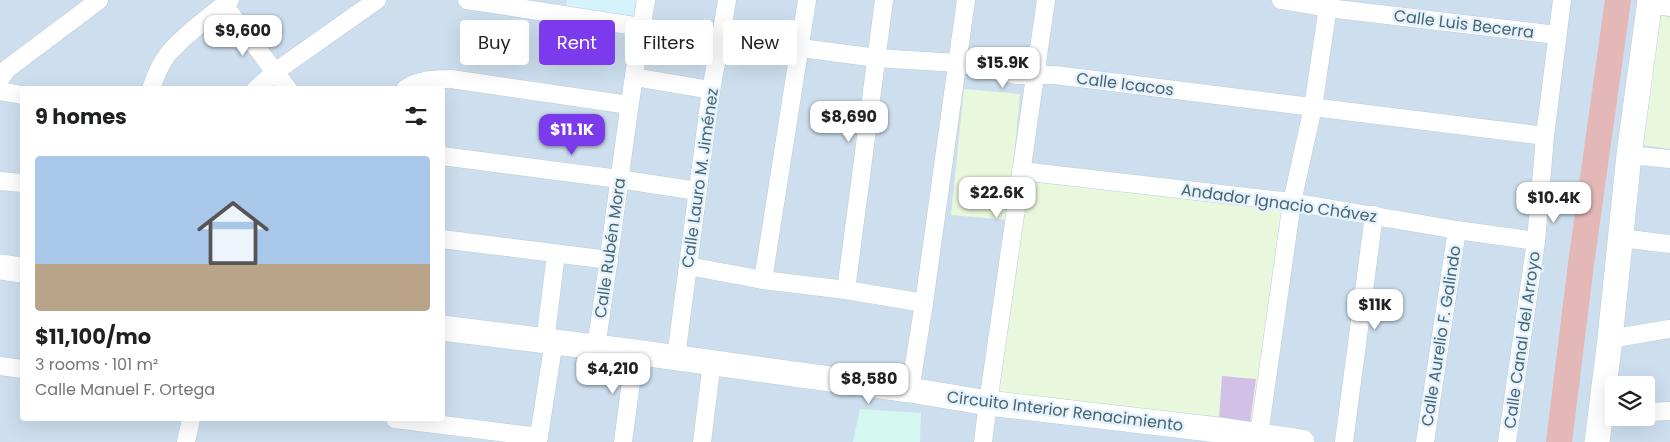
<!DOCTYPE html>
<html lang="en">
<head>
<meta charset="utf-8">
<style>
  :root { --surface:#fff; --page:#f2f2f2; --text:#202124; --muted:#757577; --accent:#7c3aed }
  body { margin:0; font-family:Poppins,sans-serif; background:var(--page); color:var(--text); height:100vh; display:flex; flex-direction:column; font-size:19px; white-space:nowrap }
  * { box-sizing:border-box; margin:0 }
  p { font-size:16px; color:var(--muted) }
  .icon { flex:none; width:28px; height:28px; fill:none; stroke:currentColor; stroke-width:2; stroke-linecap:round; stroke-linejoin:round }
  .map { position:relative; flex:1; overflow:hidden }
  .drawer { position:absolute; left:20px; top:86px; width:425px; height:335px; display:flex; flex-direction:column; background:var(--surface); border-radius:5px; box-shadow:0 5px 20px #0002 }
  .drawer>* { flex:none }
  .hud { position:absolute; left:460px; top:20px; width:475px; height:45px; display:flex; gap:10px }
  .buttons { position:absolute; left:1605px; top:376px; display:grid; gap:10px }
  .buttons a { display:grid; place-items:center; width:50px; height:50px; border-radius:5px; background:var(--surface); box-shadow:0 5px 20px #0002; font-size:25px }
  .price { position:absolute; translate:-50% -42px; padding:0 11px; border-radius:10px; background:#fff; color:#222; font-size:16px; line-height:32px; filter:drop-shadow(0 1px 2px #0008) }
  .price::after { content:''; position:absolute; left:50%; top:30px; width:15px; height:11px; margin-left:-8px; background:inherit; clip-path:polygon(0 0,100% 0,50% 100%) }
  .price.active { background:var(--accent); color:#fff }
  ul { padding:0; list-style:none }
  li { display:grid; align-content:center; gap:10px; height:265px; padding:0 15px }
  li span { display:grid; place-items:center; height:155px; border-radius:5px; color:#555 }
  li>.icon { margin-inline-start:auto }
  span .icon { width:90px; height:90px; fill:#fffc; stroke-width:1 }
  li b { font-size:21px }
  h2 { display:flex; justify-content:space-between; align-items:center; height:60px; padding:0 15px; font-size:21px }
  .tag { padding:0 18px; border-radius:5px; background:var(--surface); box-shadow:0 5px 20px #0002; font-size:18px; line-height:45px }
  .tag.active { background:var(--accent); color:#fff }
  .map>svg:first-child { display:block }
  .residential { fill:#cddfef; fill-rule:evenodd }
  .commercial { fill:#d4f3fb }
  .education { fill:#e9f7dd }
  .medical { fill:#d4f8f0 }
  .park { fill:#d3c0e7 }
  .lines { fill:none; stroke-linecap:round; stroke-linejoin:round }
  .river { stroke:#e3b8b6; stroke-width:26 }
  .street-casing { stroke:#b8cdd9; stroke-width:19 }
  .secondary-casing { stroke:#b6cfde; stroke-width:26 }
  .street { stroke:#fff; stroke-width:18 }
  .secondary { stroke:#fff; stroke-width:25 }
  .labels { text-anchor:middle; dominant-baseline:central; stroke-width:5; stroke-linejoin:round; paint-order:stroke }
  .street-label { font-size:16px; fill:#496670; stroke:#e6f2fe }
</style>
</head>
<body>
<div class="map">
<svg width="1670" height="442" viewBox="0 0 1670 442">
  <rect width="100%" height="100%" fill="#e0edfb"/>
  <path class="residential" d="M0 0H1670V442H0ZM22 89H442V419H22ZM1614 385H1646V418H1614Z"/>
  <path class="commercial" d="M567 0H643L642 17 566 10Z"/>
  <g class="education">
    <path d="M1658 15 1670 17V149L1642 145Z"/>
    <path d="M964 89 1020 94 1008 220 951 215Z"/>
    <path d="M1027 178 1288 206 1257 425 993 397Z"/>
  </g>
  <path class="medical" d="M860 409 921 413 920 442H853Z"/>
  <path class="park" d="M1222 376 1256 379 1250 423 1219 419Z"/>
  <g class="lines">
    <path class="river" d="M1559 442 1581 264 1618 0"/>
    <defs>
      <g id="street">
        <path d="M467 0 641 27 877 58 957 63 1016 75H1055L1545 136"/>
        <path d="M1281 0 1328 8 1557 35"/>
        <path d="M1650 4 1670 7"/>
        <path d="M224 5 288 89"/>
        <path d="M634 77 711 90"/>
        <path d="M0 79 7 69 99 0"/>
        <path d="M151 89C155 77 160 64 168 54 186 33 209 17 230 0"/>
        <path d="M256 89 275 72 377 0"/>
        <path d="M405 89C419 79 434 80 451 79L629 105"/>
        <path d="M0 91 22 95"/>
        <path d="M1629 155 1670 159"/>
        <path d="M442 156 619 179 697 191"/>
        <path d="M1021 171 1292 202 1457 230 1536 241"/>
        <path d="M0 181 22 183"/>
        <path d="M1621 238 1670 244"/>
        <path d="M442 239 609 260"/>
        <path d="M688 266 763 280 846 290 924 303"/>
        <path d="M763 280 807 0"/>
        <path d="M846 290 884 0"/>
        <path d="M1610 339 1670 329"/>
        <path d="M545 342 556 254"/>
        <path d="M596 347C614 231 626 115 646 0"/>
        <path d="M676 357 711 90 721 37 727 0"/>
        <path d="M0 366 22 369"/>
        <path d="M910 390 924 303 966 0"/>
        <path d="M1646 412 1670 411"/>
        <path d="M395 419 539 437"/>
        <path d="M1259 435 1292 202 1313 107 1329 0"/>
        <path d="M186 442 191 419"/>
        <path d="M538 442 554 341"/>
        <path d="M623 442 635 352"/>
        <path d="M702 442 712 362"/>
        <path d="M983 442 988 403 1046 0"/>
        <path d="M1344 442 1374 215"/>
        <path d="M1425 442 1457 230"/>
        <path d="M1507 442 1536 241 1545 136 1562 0"/>
      </g>
      <g id="secondary">
        <path d="M0 267 22 270"/>
        <path d="M442 328 635 352 910 390 988 403 1227 431 1302 442"/>
        <path d="M1597 442 1610 339 1629 155 1650 0"/>
      </g>
    </defs>
    <use href="#street" class="street-casing"/>
    <use href="#secondary" class="secondary-casing"/>
    <use href="#street" class="street"/>
    <use href="#secondary" class="secondary"/>
  </g>
  <g class="labels">
    <g class="street-label">
      <text transform="translate(1464 24) rotate(7)">Calle Luis Becerra</text>
      <text transform="translate(1125 84) rotate(7)">Calle Icacos</text>
      <text transform="translate(700 178) rotate(-82)">Calle Lauro M. Jiménez</text>
      <text transform="translate(1279 203) rotate(8)">Andador Ignacio Chávez</text>
      <text transform="translate(610 248) rotate(-82)">Calle Rubén Mora</text>
      <text transform="translate(1441 336) rotate(-81)">Calle Aurelio F. Galindo</text>
      <text transform="translate(1522 340) rotate(-82)">Calle Canal del Arroyo</text>
      <text transform="translate(1065 411) rotate(7)">Circuito Interior Renacimiento</text>
    </g>
  </g>
</svg>
<div class="buttons">
<a><svg class="icon" aria-label="layers" viewBox="0 0 24 24"><path d="M12 4l9 5-9 5-9-5zM3 14l9 5 9-5"/></svg></a>
</div>
<b class="price" style="left:243px;top:57px">$9,600</b>
<b class="price" style="left:1003px;top:89px">$15.9K</b>
<b class="price" style="left:849px;top:143px">$8,690</b>
<b class="price active" style="left:572px;top:156px">$11.1K</b>
<b class="price" style="left:997px;top:219px">$22.6K</b>
<b class="price" style="left:1554px;top:224px">$10.4K</b>
<b class="price" style="left:1375px;top:331px">$11K</b>
<b class="price" style="left:613px;top:395px">$4,210</b>
<b class="price" style="left:869px;top:405px">$8,580</b>
<div class="hud">
<a class="tag">Buy</a>
<a class="tag active">Rent</a>
<a class="tag">Filters</a>
<a class="tag">New</a>
</div>
<section class="drawer">
<h2>9 homes<svg class="icon" aria-label="filters" viewBox="0 0 24 24"><path d="M4 7h16M4 17h16"/><circle cx="9" cy="7" r="2"/><circle cx="15" cy="17" r="2"/></svg></h2>
<ul>
<li><span style="background:linear-gradient(#a9c7e8 70%,#b9a48a 0)"><svg class="icon" aria-label="home" viewBox="0 0 24 24"><path d="M3 11l9-7 9 7M6 9v11h12V9"/></svg></span><div><b>$11,100/mo</b><p>3 rooms · 101 m²</p><p>Calle Manuel F. Ortega</p></div></li>
</ul>
</section>
</div>
</body>
</html>
